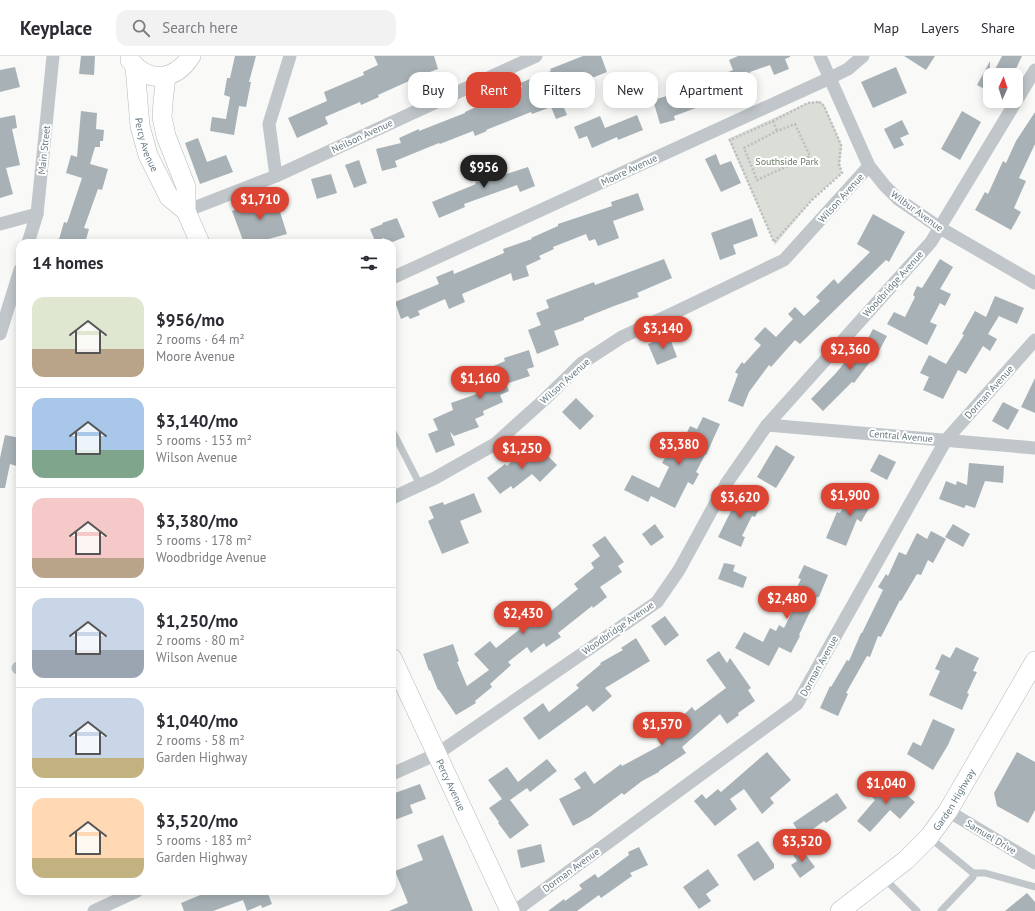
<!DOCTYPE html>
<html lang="en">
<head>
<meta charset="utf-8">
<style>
  :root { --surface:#fff; --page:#f2f2f3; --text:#2b2b33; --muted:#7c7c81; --line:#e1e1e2; --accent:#dc4534 }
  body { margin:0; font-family:"PT Sans",sans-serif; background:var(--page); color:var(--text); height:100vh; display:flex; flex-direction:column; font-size:15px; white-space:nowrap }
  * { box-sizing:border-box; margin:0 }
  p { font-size:13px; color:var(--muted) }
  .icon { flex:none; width:22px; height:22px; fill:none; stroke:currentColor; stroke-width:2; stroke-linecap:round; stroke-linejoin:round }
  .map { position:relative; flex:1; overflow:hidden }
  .panel { position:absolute; left:16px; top:183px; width:380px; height:656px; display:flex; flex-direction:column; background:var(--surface); border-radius:12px; box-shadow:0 2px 10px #0003 }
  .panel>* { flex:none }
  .guide { position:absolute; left:408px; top:16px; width:380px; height:36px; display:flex; gap:8px }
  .needle { width:26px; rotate:3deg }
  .tools { position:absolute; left:983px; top:12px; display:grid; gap:8px }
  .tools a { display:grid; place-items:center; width:40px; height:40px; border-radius:8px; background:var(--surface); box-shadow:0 2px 10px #0003; font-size:20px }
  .price { position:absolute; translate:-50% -34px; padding:0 9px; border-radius:14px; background:var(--accent); color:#fff; font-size:13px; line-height:26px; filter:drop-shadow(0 1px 2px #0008) }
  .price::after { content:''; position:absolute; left:50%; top:24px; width:12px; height:9px; margin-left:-6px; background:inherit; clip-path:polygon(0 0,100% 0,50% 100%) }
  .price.selected { background:#222; color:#fff }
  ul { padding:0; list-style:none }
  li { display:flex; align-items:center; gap:12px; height:100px; padding:0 16px }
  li+li { border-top:1px solid var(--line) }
  li span { display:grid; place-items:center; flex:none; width:112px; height:80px; border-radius:12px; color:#555 }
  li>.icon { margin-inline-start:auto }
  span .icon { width:48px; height:48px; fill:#fffc; stroke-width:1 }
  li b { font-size:17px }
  h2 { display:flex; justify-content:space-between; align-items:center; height:48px; padding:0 16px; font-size:17px }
  .pill { padding:0 14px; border-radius:12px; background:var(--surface); box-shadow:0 2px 10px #0003; font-size:14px; line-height:36px }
  .pill.selected { background:var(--accent); color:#fff }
  header { display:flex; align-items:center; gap:24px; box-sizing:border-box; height:56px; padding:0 20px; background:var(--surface); border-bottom:1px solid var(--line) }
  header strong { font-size:19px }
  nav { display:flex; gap:22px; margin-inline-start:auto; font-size:14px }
  .search { width:280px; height:36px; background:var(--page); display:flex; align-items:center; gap:10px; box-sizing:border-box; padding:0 14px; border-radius:12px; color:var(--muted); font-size:15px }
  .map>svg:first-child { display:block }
  .park { fill:#daded6 }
  .building { fill:#a8b2b6 }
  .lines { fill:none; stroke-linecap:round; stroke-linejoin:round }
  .secondary-casing { stroke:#b3babd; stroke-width:20 }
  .path { stroke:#bbbfc1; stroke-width:2.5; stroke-dasharray:2 2; stroke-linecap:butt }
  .lane { stroke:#c0c6c9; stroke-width:7 }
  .street { stroke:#c0c6c9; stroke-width:13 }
  .secondary { stroke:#fff; stroke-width:19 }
  .labels { text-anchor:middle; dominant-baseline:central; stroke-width:4; stroke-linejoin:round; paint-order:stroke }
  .street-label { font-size:10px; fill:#667981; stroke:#fff }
  .park-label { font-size:10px; fill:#6a7964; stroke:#fff }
</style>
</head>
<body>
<header>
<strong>Keyplace</strong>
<div class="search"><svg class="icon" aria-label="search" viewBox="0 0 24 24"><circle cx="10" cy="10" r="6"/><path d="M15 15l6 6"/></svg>Search here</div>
<nav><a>Map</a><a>Layers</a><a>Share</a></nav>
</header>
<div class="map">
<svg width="1035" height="855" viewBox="0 0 1035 855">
  <rect width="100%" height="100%" fill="#f9f9f7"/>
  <path class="park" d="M820 45 824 48 842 89 840 108 842 117 812 144 775 189 728 83 809 46Z"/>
  <g class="building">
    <path d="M81 0H95L94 19 79 18Z"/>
    <path d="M235 0H256L249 26H251L246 51 239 50 234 79 210 75 212 61 226 63 230 41 224 39 227 22H230Z"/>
    <path d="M374 0H434L438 13 408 24 409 25 378 39 379 41 361 49 360 46 325 61 328 68 297 82 288 62 327 45 324 36 364 19 363 16 378 9Z"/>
    <path d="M583 0H601L607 16 587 24 586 20 556 32 567 59 556 63 551 51 532 58 531 56 486 74 487 75 475 80 473 75 440 88 439 87 395 105 397 111 382 115 376 93 401 87 399 82 419 73V75L465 57V56L492 44V43L522 31 520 27 551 15 550 13Z"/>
    <path d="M738 0H790V1L785 3 789 13 774 19 770 9 750 16 756 30 674 60 675 64 660 68 653 44 687 34 733 14 729 4Z"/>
    <path d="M904 0H935L926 14Z"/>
    <path d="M1002 0H1022L1013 19H992Z"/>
    <path d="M990 5V36L977 29Z"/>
    <path d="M15 11 20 31 0 36V14Z"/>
    <path d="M896 11 907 37 873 52 861 26Z"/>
    <path d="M81 55 97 57 96 73 104 74 103 85H100V91H95L90 108 108 113 102 134 98 133 84 172 89 173 85 187H58L64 166 67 167 82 122 66 117 71 99 77 101Z"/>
    <path d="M962 55 981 66 960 104 941 93Z"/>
    <path d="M1035 56V88L1019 122 1026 125 1014 152 1021 156 1011 174 975 154 985 136 988 138 1003 105 1006 107 1016 85Z"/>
    <path d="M15 59 17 72 12 73 20 109 6 112 13 138 0 142V62Z"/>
    <path d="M637 59 643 74 618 84 617 81 592 92 587 80 579 83 574 71 600 60 605 72Z"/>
    <path d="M902 64 909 78 900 82 904 89 894 93 884 73Z"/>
    <path d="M198 82 207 106 226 99 233 116 200 128 185 87Z"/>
    <path d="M716 98 720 109 731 105 741 127 721 136 705 103Z"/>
    <path d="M359 104 367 127 354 132 345 109Z"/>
    <path d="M498 107 503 119 528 111 535 130 520 136 517 129 464 148 465 151 439 162 432 146 476 128 475 126 489 121 485 111Z"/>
    <path d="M331 118 337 137 317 143 311 123Z"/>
    <path d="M274 137 287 178 265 184 266 187H244L232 155 261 143V141Z"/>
    <path d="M638 137 644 154 613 165 619 182 598 190 595 183 589 185 586 178 553 191 554 193 539 200 541 203 526 210 529 220 513 225 511 217 462 238 465 246 449 253 445 243 418 255 420 259 410 263 408 260 401 263 395 246 439 228 436 221 453 214 454 218 504 197 503 193 532 183 531 182 558 170V168L612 150 611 146Z"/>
    <path d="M873 158 905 176 889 206 886 204 800 288 795 284 771 311 769 309 749 336 743 351 728 345 738 318 735 316 742 306 744 308 761 289 754 283 765 271 776 281 793 263 788 258 795 251 804 260 820 245 816 241 834 223 838 228 870 196 857 188Z"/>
    <path d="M397 162 405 181 390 187H386L384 182 375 185 370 173 383 168 382 167Z"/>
    <path d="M752 162 758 180 733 189 736 198 720 204 711 177Z"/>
    <path d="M664 203 672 222 637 237 639 241 614 250 584 262V264L554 275 559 289 537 298 528 274 541 269 536 257 549 252 546 244 594 226 595 229Z"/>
    <path d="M940 203 953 211 940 233 951 238 945 250 940 247 930 266 937 269 927 289 887 268 894 256 905 261 915 241 913 239 917 230 922 232Z"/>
    <path d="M995 240 1024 252 1017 268 999 260 988 278 997 283 990 295 983 290 966 318 958 314 943 343 923 334 929 321 920 317 929 299 946 308 964 279 962 278 975 255 986 261Z"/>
    <path d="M873 273 887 280 875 303 873 302 854 327 852 326 823 355 811 343 836 317 850 300 856 304Z"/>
    <path d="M669 280 677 301 657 309 648 288Z"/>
    <path d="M529 294 534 311 527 313 530 320 506 328 509 335 500 339 503 346 483 355 484 359 475 363 479 371 454 380 450 376 455 389 436 397 428 378 438 374 433 363 453 354 451 347 482 336 479 328 484 326 480 316 505 305 504 302Z"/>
    <path d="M1035 322V357L1021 351Z"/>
    <path d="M576 342 594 360 580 374 562 356Z"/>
    <path d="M1003 346 1019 354 1008 374 992 365Z"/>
    <path d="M703 361 720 368 706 399H705L696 416 699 418 693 429 688 426 675 452 651 440 648 446 624 434 632 419 659 432 669 411 662 407 671 392 678 396 690 370 697 373Z"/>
    <path d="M5 379 20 382V411L10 408 5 432H0V402Z"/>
    <path d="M776 389 795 401 776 432 757 421Z"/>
    <path d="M527 390 538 401 544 396 557 409 540 426 532 418 513 433 511 430 500 438 487 422 505 408 507 410Z"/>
    <path d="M879 398 896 406 887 424 870 415Z"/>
    <path d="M969 407 1004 410 1003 427 985 425 975 452 966 449 964 452 939 443 946 425 956 429 957 425 967 429Z"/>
    <path d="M856 431 875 442 861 466 857 463 846 490 826 482 837 456 840 457Z"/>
    <path d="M741 435 763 445 755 461 752 460 742 480 745 481 741 491 718 481Z"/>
    <path d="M474 437 482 456 460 465 469 487 442 498 428 465 434 462 429 451 443 446 444 449Z"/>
    <path d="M655 468 664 481 651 490 642 478Z"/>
    <path d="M953 468 970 478 963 491 945 481Z"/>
    <path d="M931 475 946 483 933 507 928 504 921 519 917 518 901 545 900 544 881 581 878 580 870 601 867 600 846 637 848 638 838 660 820 652 830 630 831 631 847 604 849 605 861 577H862L883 534 878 531 886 518 888 520 899 496 906 499 917 477 927 483Z"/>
    <path d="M605 480 624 506 618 510 622 516 600 531 607 541 593 552 592 550 558 577 561 581 546 591 544 587 531 597 527 591 508 606 511 609 490 628 492 631 475 645 476 647 456 659 439 634H438L430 614 429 615 423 598 453 588 459 605 457 606 467 630 489 614 474 598 490 585 496 592 525 569 520 561 539 549 546 559 578 533 574 528 594 512 591 507 600 500 592 489Z"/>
    <path d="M724 507 735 509 733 515 747 521 743 532 718 523Z"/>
    <path d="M804 509 828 519 819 541H817L799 579 800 580 791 597 779 591 769 610 735 592 744 576 763 586 770 572 776 575 779 569 784 572 795 550 789 548 801 523 798 522Z"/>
    <path d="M665 560 679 579 665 590 651 570Z"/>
    <path d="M636 582 650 605 605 632 612 640 593 656 587 649 539 684 523 662 543 647 549 656 579 632 576 629 601 608 600 607 623 594 621 592Z"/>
    <path d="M956 591 979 602 973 615 977 616 967 637 969 638 962 654 929 639 940 615 935 613 942 598 950 602Z"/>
    <path d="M719 595 727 607 730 602 751 632 748 634 755 645 738 657 739 659 727 668 720 658 682 691 686 697 659 715V716L642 725 624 739 622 737 590 761 573 770 559 743 581 732 574 723 585 715 594 728 621 708 622 710 661 689 657 683 678 668 676 666 692 651 695 655 726 632 706 604Z"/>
    <path d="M933 663 955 673 948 689 933 714 907 698 913 686 921 690Z"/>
    <path d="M767 696 791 724 770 742 774 747 762 758 744 733 730 743 737 753 715 770 694 745 702 738 706 743 718 733 721 736Z"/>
    <path d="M1017 696 1035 706V754L1028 767 997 750 994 737Z"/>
    <path d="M547 703 557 715 530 736 527 732 510 744 529 769 510 783 498 767 499 766 489 752 502 743 488 724 507 711 518 726Z"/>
    <path d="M888 723 915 746 900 763 890 754 870 776 857 765 875 744 872 741Z"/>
    <path d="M420 728 426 743 410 749 413 757 392 765V738Z"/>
    <path d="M837 737 847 752 826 767 824 765 802 781 793 767Z"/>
    <path d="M443 779 473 855H389L408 847 395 815 423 804 417 789Z"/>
    <path d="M758 785 774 808V812L754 825 737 799Z"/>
    <path d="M541 788 545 806 521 812 517 794Z"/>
    <path d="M799 790 815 811 800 822 791 809 797 805 791 796Z"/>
    <path d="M639 791 648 809 630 817 632 820 601 842 599 839 577 855H548L564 843 565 845 582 833 579 829 595 818 598 822 629 799 628 796Z"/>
    <path d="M708 813 719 829 706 838 711 845 699 853 683 831Z"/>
    <path d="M210 835H267L272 848 262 852 261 849 247 855 243 844 213 855H184L181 847Z"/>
    <path d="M1027 837 1035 846V855H1005Z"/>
  </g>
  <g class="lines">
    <defs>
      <g id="secondary">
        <path d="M130 4C148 28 175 25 191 0"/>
        <path id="s1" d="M135 11 140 70 148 99 169 141 186 155"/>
        <path d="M166 20 163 46 162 61 166 80 186 131V155L200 187"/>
        <path id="s2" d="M392 602 510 855"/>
        <path id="s3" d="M840 855 906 804 929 781 948 755 1035 605"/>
      </g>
    </defs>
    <use href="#secondary" class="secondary-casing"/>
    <g class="path">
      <path d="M819 46 824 50 841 89 839 108 842 117 812 144 774 186 730 84 773 65 808 47Z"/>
      <path d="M773 65 777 75"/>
      <path d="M795 68 810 100 757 124 744 92 777 75Z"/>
    </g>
    <g class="lane">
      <path d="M392 374 420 429"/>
      <path d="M929 781 973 817V821L941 855"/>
      <path d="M973 817H985L1035 831"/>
      <path d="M884 822 917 855"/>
    </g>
    <g class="street">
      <path d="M820 0 869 110 885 130 898 143 940 172 1035 227"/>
      <path d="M276 120 269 68 290 0"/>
      <path d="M186 155 276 120 536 0"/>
      <path d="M0 168 37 158"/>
      <path d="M28 187 37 158 53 0"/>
      <path d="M392 222 830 22 848 13 863 0"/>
      <path d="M0 278 20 214"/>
      <path d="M767 369 1035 392"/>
      <path d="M392 442 435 422 495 388 545 343 582 307 622 281 678 255 784 204 869 110"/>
      <path d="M18 612H20"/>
      <path d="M392 718 437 698 657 546 679 514 726 428 767 369 931 186 1035 14"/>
      <path d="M948 755 1035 807"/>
      <path d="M94 855 137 835"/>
      <path d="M515 855 797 648 946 384 1035 284"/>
    </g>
    <use href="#secondary" class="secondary"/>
  </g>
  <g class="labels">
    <g class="street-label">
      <text transform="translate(362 80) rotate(-25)">Neilson Avenue</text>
      <text stroke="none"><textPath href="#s1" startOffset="79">Percy Avenue</textPath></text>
      <text transform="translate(44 94) rotate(-84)">Main Street</text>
      <text transform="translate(629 114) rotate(-25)">Moore Avenue</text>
      <text transform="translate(841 142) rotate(-48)">Wilson Avenue</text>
      <text transform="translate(917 155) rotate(36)">Wilbur Avenue</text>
      <text transform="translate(893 228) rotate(-48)">Woodbridge Avenue</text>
      <text transform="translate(565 325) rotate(-42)">Wilson Avenue</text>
      <text transform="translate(989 336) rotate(-48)">Dorman Avenue</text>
      <text transform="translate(901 380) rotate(5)">Central Avenue</text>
      <text transform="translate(618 572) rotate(-35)">Woodbridge Avenue</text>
      <text transform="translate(819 610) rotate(-61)">Dorman Avenue</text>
      <text stroke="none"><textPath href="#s2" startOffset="140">Percy Avenue</textPath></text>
      <text stroke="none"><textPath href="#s3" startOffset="161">Garden Highway</textPath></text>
      <text transform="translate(991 781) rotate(31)">Samuel Drive</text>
      <text transform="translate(571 814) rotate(-36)">Dorman Avenue</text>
    </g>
    <g class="park-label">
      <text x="787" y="105">Southside Park</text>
    </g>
  </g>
</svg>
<div class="tools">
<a><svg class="needle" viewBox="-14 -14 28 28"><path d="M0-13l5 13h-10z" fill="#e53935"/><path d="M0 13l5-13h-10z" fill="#7c7c81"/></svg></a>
</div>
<b class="price selected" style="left:484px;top:133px">$956</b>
<b class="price" style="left:260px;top:165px">$1,710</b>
<b class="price" style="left:663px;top:294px">$3,140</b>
<b class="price" style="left:850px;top:315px">$2,360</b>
<b class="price" style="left:480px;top:344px">$1,160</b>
<b class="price" style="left:679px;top:410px">$3,380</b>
<b class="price" style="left:522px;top:414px">$1,250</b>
<b class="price" style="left:850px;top:461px">$1,900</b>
<b class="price" style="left:740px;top:463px">$3,620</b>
<b class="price" style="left:787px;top:564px">$2,480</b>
<b class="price" style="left:523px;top:579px">$2,430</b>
<b class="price" style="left:662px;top:690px">$1,570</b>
<b class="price" style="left:886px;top:749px">$1,040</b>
<b class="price" style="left:802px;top:807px">$3,520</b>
<div class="guide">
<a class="pill">Buy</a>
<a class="pill selected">Rent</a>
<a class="pill">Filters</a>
<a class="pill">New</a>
<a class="pill">Apartment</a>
</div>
<section class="panel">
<h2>14 homes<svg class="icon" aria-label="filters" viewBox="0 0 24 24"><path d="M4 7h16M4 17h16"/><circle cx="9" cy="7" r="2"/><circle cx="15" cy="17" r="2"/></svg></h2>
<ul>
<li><span style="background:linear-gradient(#dfe7d0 65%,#b9a48a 0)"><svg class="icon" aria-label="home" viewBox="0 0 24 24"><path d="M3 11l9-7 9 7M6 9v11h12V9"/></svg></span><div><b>$956/mo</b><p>2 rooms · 64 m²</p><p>Moore Avenue</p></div></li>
<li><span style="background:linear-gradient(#a9c7e8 65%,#7fa58c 0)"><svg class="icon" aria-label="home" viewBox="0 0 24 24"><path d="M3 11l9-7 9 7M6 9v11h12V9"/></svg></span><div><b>$3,140/mo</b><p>5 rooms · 153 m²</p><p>Wilson Avenue</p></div></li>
<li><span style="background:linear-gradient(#f6c9c9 75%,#b9a48a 0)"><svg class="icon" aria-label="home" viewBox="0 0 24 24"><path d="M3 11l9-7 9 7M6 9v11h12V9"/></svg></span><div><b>$3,380/mo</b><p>5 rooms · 178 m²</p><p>Woodbridge Avenue</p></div></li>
<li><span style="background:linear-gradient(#c9d6e8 65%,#9aa5b1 0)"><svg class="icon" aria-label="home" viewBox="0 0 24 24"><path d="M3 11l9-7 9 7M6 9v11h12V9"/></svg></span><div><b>$1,250/mo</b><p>2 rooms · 80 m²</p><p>Wilson Avenue</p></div></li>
<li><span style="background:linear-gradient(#c9d6e8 75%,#c2b280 0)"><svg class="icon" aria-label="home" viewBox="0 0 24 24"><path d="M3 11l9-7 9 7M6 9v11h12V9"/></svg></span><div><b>$1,040/mo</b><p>2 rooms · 58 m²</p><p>Garden Highway</p></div></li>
<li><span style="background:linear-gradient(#ffd9b3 75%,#c2b280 0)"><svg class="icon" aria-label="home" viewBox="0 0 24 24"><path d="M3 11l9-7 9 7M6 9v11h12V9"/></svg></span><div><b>$3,520/mo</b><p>5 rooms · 183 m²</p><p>Garden Highway</p></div></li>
</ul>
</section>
</div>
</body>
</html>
